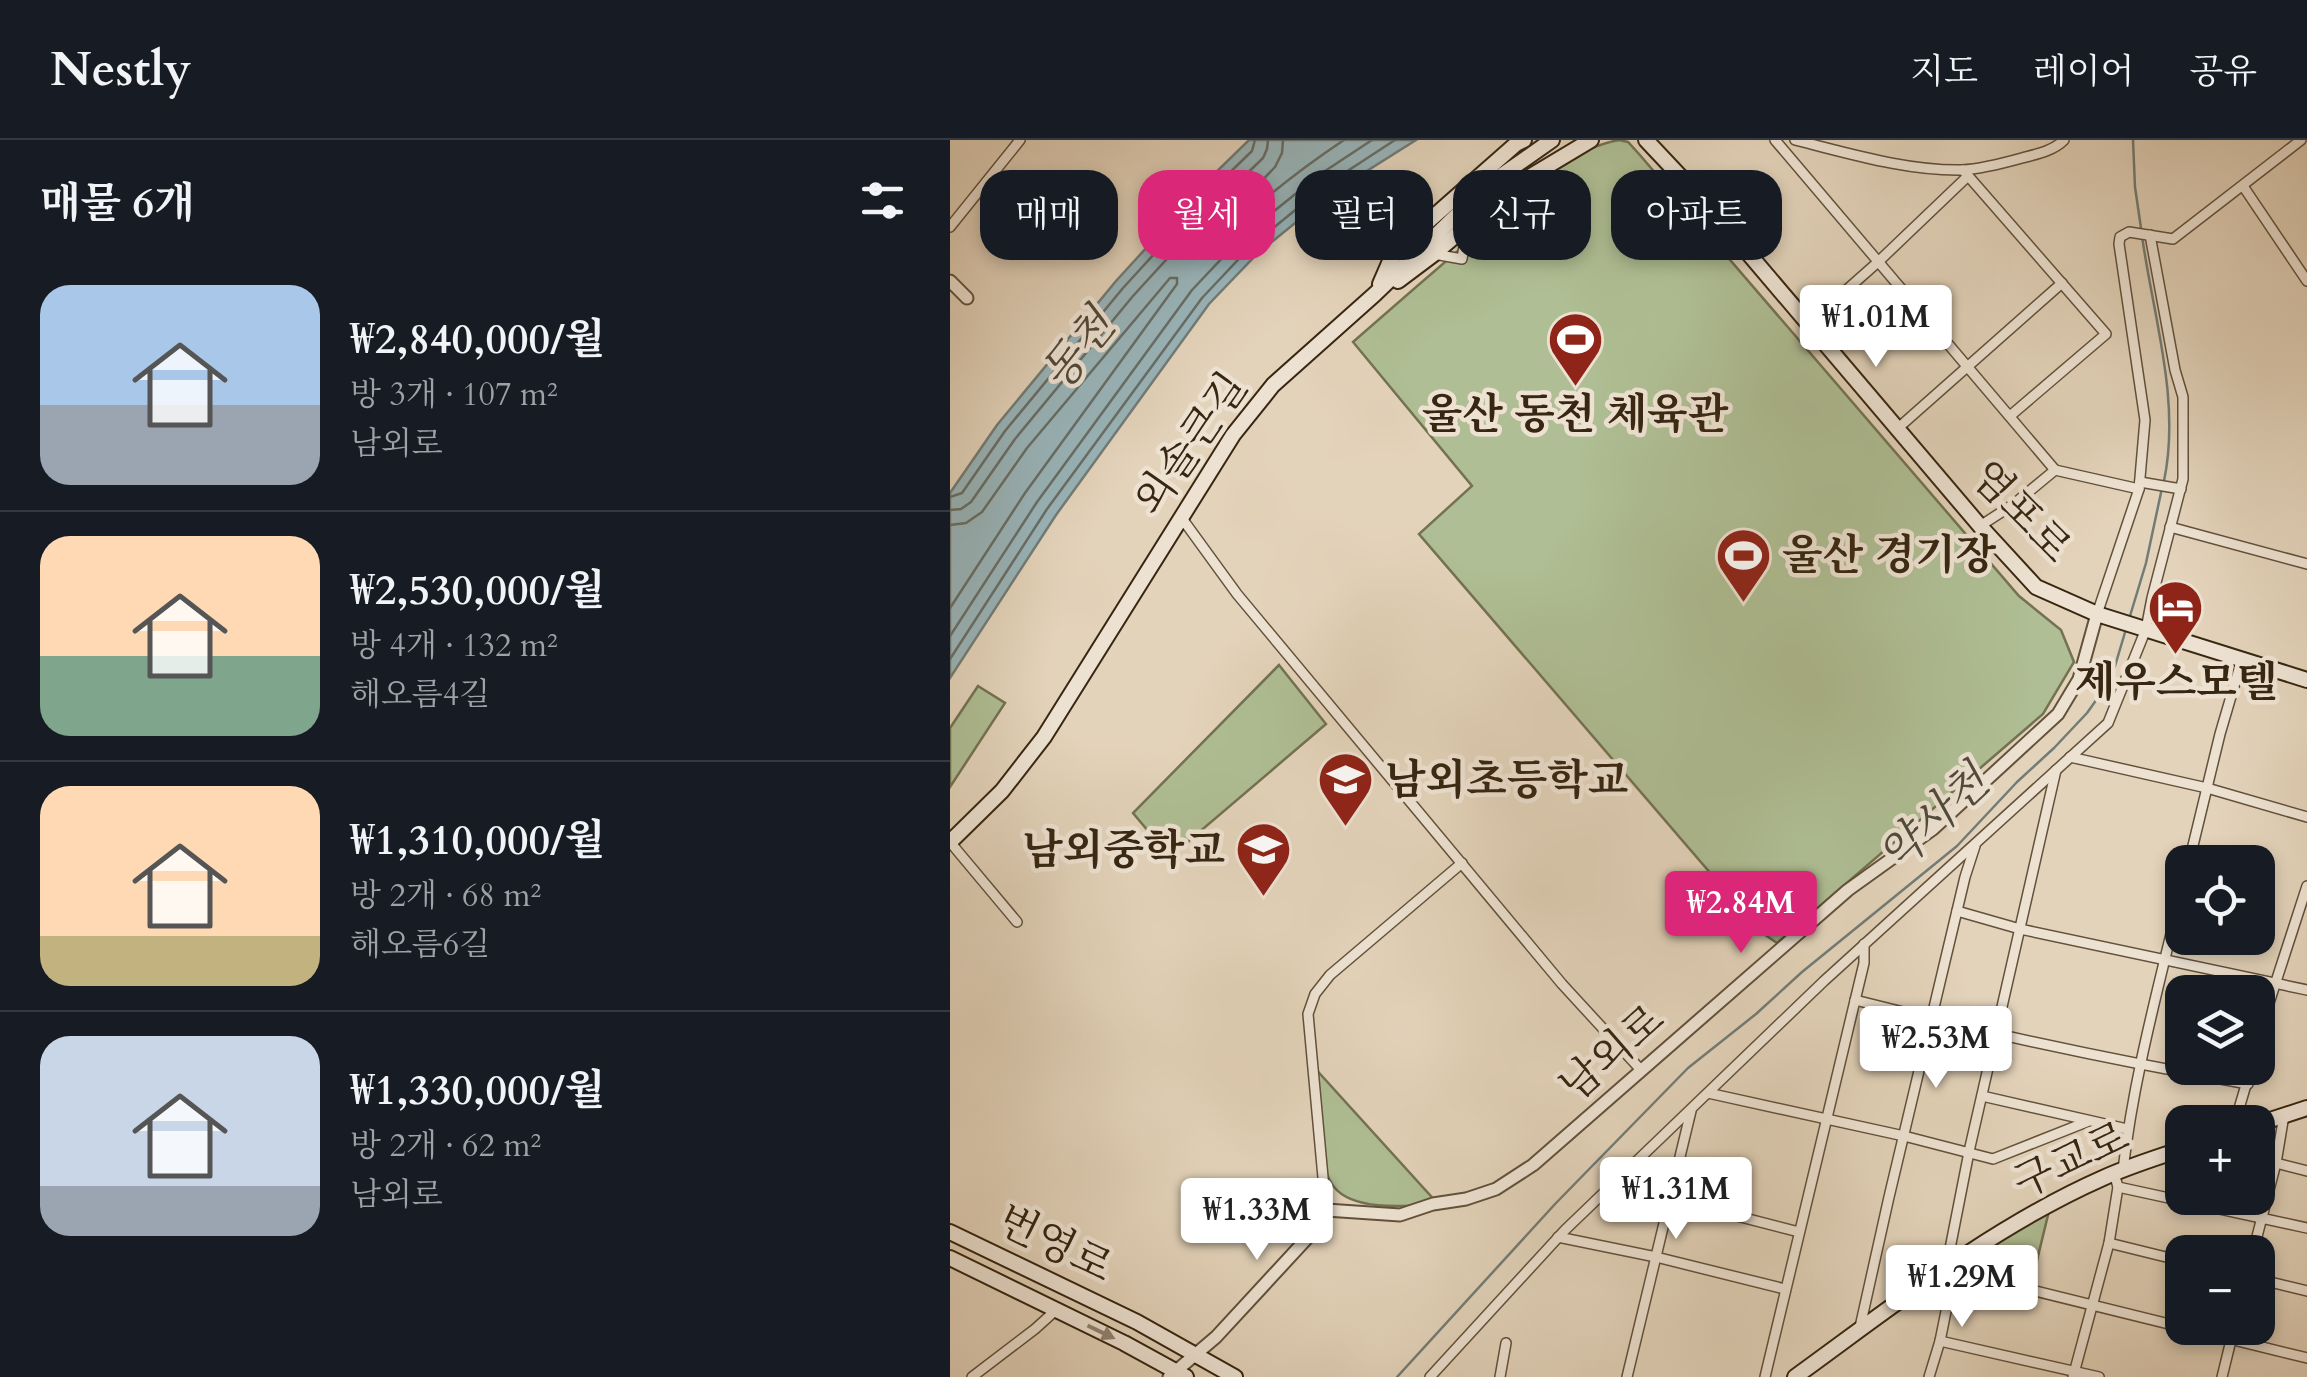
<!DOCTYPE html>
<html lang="ko">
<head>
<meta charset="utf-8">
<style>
  :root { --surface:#171b24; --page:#242831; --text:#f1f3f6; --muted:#9ea1a6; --line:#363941; --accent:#db2777 }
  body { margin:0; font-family:Cardo,"Noto Serif KR",serif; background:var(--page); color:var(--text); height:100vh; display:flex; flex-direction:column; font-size:38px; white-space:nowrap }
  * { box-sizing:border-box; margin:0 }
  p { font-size:32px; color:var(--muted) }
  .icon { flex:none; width:55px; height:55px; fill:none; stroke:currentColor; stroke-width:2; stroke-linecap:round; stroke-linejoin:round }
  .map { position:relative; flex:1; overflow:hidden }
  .side { display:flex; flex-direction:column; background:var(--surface); width:950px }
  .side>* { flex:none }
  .hud { position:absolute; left:30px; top:30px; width:950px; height:90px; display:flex; gap:20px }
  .fabs { position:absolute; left:1215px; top:705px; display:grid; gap:20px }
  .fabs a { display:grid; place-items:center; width:110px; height:110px; border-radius:20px; background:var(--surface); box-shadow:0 5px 15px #0003; font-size:50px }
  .price { position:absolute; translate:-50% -85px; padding:0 22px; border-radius:10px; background:#fff; color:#222; font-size:32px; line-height:65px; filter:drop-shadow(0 2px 5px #0008) }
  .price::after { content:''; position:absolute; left:50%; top:60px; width:30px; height:22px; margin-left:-15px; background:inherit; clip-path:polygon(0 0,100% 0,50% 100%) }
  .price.active { background:var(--accent); color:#fff }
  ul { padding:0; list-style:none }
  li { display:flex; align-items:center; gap:30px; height:250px; padding:0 40px }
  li+li { border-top:2px solid var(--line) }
  li span { display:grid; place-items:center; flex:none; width:280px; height:200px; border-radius:30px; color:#555 }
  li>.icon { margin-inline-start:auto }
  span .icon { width:120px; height:120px; fill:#fffc; stroke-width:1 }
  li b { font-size:42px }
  h2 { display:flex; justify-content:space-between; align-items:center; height:120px; padding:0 40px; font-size:42px }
  .tag { padding:0 35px; border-radius:30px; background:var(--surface); box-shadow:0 5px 15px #0003; font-size:35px; line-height:90px }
  .tag.active { background:var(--accent); color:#fff }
  header { display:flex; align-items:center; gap:60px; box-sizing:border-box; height:140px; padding:0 50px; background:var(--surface); border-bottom:2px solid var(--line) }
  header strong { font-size:48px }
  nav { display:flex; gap:55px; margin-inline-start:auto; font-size:35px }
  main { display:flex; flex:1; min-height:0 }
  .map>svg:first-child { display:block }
  .green { fill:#afbe94; stroke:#737252; stroke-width:2.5 }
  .water { fill:#99b5ba; stroke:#727c76; stroke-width:2.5 }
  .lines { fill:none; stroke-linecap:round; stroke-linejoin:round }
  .shore { stroke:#686e66; stroke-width:2.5 }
  .stream { stroke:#727c76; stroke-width:2.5 }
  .minor-casing { stroke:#62513b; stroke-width:12 }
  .tertiary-casing { stroke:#62513b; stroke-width:15 }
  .secondary-casing { stroke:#372611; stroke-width:18 }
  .minor { stroke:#ede2d2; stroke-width:9 }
  .tertiary { stroke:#ede2d2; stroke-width:11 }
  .secondary { stroke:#ede2d2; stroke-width:14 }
  .oneway { fill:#928472 }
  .labels { text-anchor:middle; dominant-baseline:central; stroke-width:9; stroke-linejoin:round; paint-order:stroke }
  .poi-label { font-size:42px; font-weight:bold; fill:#372611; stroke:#ede2d2 }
  .street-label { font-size:42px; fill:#372611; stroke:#ede2d2 }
  .water-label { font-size:45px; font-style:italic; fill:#504a3b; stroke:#ede2d2 }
</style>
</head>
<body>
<header>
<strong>Nestly</strong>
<nav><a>지도</a><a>레이어</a><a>공유</a></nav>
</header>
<main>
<section class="side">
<h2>매물 6개<svg class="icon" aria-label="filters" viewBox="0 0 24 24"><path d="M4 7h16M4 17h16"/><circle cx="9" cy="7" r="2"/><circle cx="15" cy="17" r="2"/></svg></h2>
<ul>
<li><span style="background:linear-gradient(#a9c7e8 60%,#9aa5b1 0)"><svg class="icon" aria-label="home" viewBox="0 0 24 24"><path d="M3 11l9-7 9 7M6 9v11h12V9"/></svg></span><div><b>₩2,840,000/월</b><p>방 3개 · 107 m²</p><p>남외로</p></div></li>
<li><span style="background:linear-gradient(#ffd9b3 60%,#7fa58c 0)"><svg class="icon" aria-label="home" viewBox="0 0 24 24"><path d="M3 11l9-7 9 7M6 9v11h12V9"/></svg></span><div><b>₩2,530,000/월</b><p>방 4개 · 132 m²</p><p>해오름4길</p></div></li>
<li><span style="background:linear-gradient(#ffd9b3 75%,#c2b280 0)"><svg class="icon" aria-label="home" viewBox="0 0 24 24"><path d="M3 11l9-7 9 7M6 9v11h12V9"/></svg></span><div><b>₩1,310,000/월</b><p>방 2개 · 68 m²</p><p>해오름6길</p></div></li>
<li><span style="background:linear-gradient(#c9d6e8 75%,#9aa5b1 0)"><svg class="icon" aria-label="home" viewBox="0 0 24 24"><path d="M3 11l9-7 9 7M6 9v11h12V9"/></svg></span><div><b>₩1,330,000/월</b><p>방 2개 · 62 m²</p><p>남외로</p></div></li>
</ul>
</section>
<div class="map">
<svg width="1357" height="1237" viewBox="0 0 1357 1237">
  <rect width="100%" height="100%" fill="#e3d3ba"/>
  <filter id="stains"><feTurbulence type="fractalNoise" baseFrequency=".002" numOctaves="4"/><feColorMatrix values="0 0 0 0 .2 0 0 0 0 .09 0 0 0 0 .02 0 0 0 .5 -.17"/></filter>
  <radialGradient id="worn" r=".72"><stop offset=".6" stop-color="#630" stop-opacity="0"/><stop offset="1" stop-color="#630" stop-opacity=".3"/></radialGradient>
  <g class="green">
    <path d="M669 0 678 2 689 14 1069 456 1111 490 1124 522 1093 574 827 803 811 792 469 394 522 346 403 202C443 167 482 133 522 99 565 61 610 11 669 0Z"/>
    <path d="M329 525 376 584 220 717 183 673Z"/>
    <path d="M28 546 55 563 0 647V588Z"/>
    <path d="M362 925 488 1064C459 1066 404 1072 384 1047 366 1025 365 955 362 925Z"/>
    <path d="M1099 1071 1081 1145 1005 1130 1074 1085Z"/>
  </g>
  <path class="water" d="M299 0H466L382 53 307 114 259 164 106 375 0 538V353L47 285 166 141 263 35Z"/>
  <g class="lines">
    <g class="shore">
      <path d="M333 0 332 13 325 27 245 110 246 117H252C295 73 343 34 394 0"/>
      <path d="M0 357 12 353 55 291 173 148 270 42 302 11 305 0"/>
      <path d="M0 370 11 369 21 362 65 299 183 156 279 51 313 18 317 9 318 0"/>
      <path d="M0 385 16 383 32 372 77 308 220 138H227V144L75 353 0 468"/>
      <path d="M0 496 87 362 242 150 293 96 369 35 422 0"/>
      <path d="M0 519 97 369 252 158 301 106 376 45 445 0"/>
    </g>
    <g class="stream">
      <path d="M1183 0 1185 47 1191 88"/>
      <path d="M1192 96C1203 176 1231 260 1214 341"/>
      <path d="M1180 476 1196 423 1212 348"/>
      <path d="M447 1237 606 1063 738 928 806 874 852 832 1007 706 1067 642 1104 608 1137 573 1152 552 1165 526 1176 489"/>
    </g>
    <defs>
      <g id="minor">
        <path d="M825 0 1105 330"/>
        <path d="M845 0C898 13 956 31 1012 30 1031 29 1054 23 1072 18 1087 14 1103 11 1114 0"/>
        <path d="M1013 30 1156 194 1060 276"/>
        <path d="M1293 46 1357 141"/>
        <path d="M0 87 70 0"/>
        <path d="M484 114 512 119 517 85"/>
        <path d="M858 184 928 122 1018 36"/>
        <path d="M947 289 1112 143"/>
        <path d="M1190 342 1231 349"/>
        <path d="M231 377 287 454 612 844 691 930"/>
        <path d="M1030 386 1064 364 1105 330 1189 349"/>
        <path d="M1220 387 1357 424"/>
        <path d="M1147 474 1189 349 1195 280 1169 104 1170 97 1179 92 1223 99 1351 0"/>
        <path d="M1120 617 1257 648 1357 677"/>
        <path d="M1106 630 1020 1007 996 1129 1357 1218"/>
        <path d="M0 702 67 782"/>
        <path d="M1239 722 1270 594 1292 519"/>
        <path d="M1007 771 1070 789 1357 850"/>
        <path d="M905 860C1035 893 1166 921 1298 944"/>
        <path d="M1308 897 1357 746"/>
        <path d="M758 953 954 996 1043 1019 1139 981"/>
        <path d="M1032 956 1177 989"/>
        <path d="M1285 982 1301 928"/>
        <path d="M1326 1023 1357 1031"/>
        <path d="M1173 1030C1184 934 1210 842 1232 748"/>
        <path d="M663 1044 849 1092"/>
        <path d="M1168 1047 1357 1088"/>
        <path d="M376 1070 358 874 365 854 380 835 512 723"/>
        <path d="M608 1097 706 1117 835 1149"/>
        <path d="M1159 1103 1232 1121"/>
        <path d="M1303 1112 1326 1023 1334 975"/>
        <path d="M1308 1139 1357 1151"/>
        <path d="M910 1187 939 1057 1015 737 1025 706"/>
        <path d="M990 1201 1149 1237"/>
        <path d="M22 1237 85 1189 106 1170"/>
        <path d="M480 1237 615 1090 874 841 1158 583 1196 489 1202 458 1233 339V257L1225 230 1200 95"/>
        <path d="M550 1237 556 1203"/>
        <path d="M677 1237 741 971"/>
        <path d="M815 1237 914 823V804"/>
        <path d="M979 1237 990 1201 1004 1132"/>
        <path d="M1123 1237 1159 1103 1168 1047 1164 1033"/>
        <path d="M1272 1237 1284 1188"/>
      </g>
      <g id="tertiary">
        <path d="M0 141 17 158"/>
        <path d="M219 1237 266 1197 362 1093 376 1070 450 1075 483 1064 516 1059 546 1049 583 1025 898 750 983 689 1108 574 1129 539 1147 474"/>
      </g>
      <g id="secondary">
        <path d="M696 0 759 67 1030 386 1086 447 1147 474 1357 540"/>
        <path d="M448 141 484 114 561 48 641 0"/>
        <path d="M430 144 440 121 465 93 566 4 574 0"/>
        <path d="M0 702 52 651 94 597 283 295 323 245 425 154 538 45 602 0"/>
        <path d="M1308 984 1357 968"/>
        <path d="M0 1092 187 1182 285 1237"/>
        <path d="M0 1118 174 1203 236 1237"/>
        <path d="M845 1237C943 1166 1042 1087 1153 1038 1179 1026 1206 1018 1232 1009"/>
      </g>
    </defs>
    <use href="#minor" class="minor-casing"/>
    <use href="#tertiary" class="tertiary-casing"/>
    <use href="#secondary" class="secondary-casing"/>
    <use href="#minor" class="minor"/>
    <use href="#tertiary" class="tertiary"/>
    <use href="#secondary" class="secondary"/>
  </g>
  <defs><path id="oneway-solid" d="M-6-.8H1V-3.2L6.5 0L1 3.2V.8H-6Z" transform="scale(2.5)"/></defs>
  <use class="oneway" href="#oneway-solid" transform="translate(151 1192) rotate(26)"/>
  <defs>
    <symbol id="stadium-pin" viewBox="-11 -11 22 30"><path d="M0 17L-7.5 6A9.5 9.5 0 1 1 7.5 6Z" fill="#8f2418" stroke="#ede2d2"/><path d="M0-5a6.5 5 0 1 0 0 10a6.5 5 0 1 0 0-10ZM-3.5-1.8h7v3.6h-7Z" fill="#fff"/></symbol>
    <symbol id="hotel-pin" viewBox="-11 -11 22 30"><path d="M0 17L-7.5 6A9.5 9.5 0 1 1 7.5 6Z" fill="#8f2418" stroke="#ede2d2"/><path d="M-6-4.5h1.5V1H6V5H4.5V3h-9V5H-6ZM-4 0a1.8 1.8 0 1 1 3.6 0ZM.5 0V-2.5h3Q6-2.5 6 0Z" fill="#fff"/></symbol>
    <symbol id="school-pin" viewBox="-11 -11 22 30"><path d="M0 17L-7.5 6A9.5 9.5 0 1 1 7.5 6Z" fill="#8f2418" stroke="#ede2d2"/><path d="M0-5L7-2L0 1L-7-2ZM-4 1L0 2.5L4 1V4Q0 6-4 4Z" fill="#fff"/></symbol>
  </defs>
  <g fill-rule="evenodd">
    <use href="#stadium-pin" x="594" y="168" width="63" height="86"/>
    <use href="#stadium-pin" x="762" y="384" width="63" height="86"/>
    <use href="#hotel-pin" x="1194" y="436" width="63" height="86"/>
    <use href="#school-pin" x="364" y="608" width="63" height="86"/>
    <use href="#school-pin" x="282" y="678" width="63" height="86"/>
  </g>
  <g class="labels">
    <g class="poi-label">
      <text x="625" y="274">울산 동천 체육관</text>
      <text x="832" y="415" text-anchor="start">울산 경기장</text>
      <text x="1226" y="542">제우스모텔</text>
      <text x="435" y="640" text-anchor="start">남외초등학교</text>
      <text x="275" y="710" text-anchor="end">남외중학교</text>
    </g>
    <g class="street-label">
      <text transform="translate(241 304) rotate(-55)">외솔큰길</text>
      <text transform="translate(1071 372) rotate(46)">염포로</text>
      <text transform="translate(662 913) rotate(-41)">남외로</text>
      <text transform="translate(1121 1020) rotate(-25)">구교로</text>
      <text transform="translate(105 1104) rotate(26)">번영로</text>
    </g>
    <g class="water-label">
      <text transform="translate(128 210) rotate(-51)">동천</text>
      <text transform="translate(984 679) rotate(-43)">약사천</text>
    </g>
  </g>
  <rect width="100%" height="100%" filter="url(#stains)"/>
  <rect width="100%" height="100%" fill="url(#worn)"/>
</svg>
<div class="fabs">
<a><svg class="icon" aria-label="locate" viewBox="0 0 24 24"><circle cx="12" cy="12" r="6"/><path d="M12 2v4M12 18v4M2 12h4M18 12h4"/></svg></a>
<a><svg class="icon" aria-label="layers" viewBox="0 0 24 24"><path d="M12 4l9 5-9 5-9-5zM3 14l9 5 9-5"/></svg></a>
<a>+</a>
<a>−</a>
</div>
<b class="price" style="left:926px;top:230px">₩1.01M</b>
<b class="price active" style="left:791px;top:816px">₩2.84M</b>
<b class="price" style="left:986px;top:951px">₩2.53M</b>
<b class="price" style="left:726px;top:1102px">₩1.31M</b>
<b class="price" style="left:307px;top:1123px">₩1.33M</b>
<b class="price" style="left:1012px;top:1190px">₩1.29M</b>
<div class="hud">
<a class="tag">매매</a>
<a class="tag active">월세</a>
<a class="tag">필터</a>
<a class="tag">신규</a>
<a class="tag">아파트</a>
</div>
</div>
</main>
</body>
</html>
